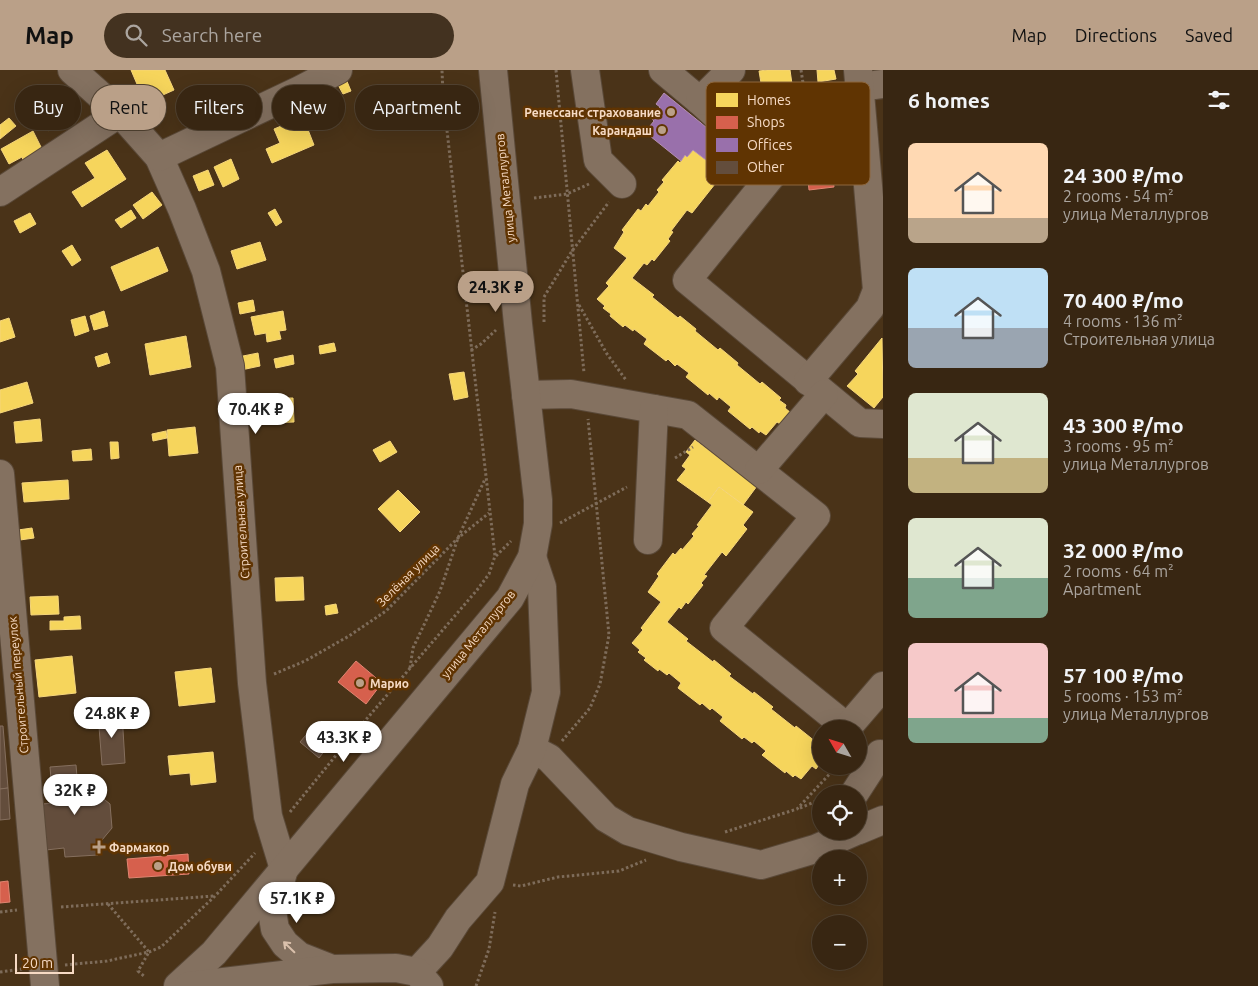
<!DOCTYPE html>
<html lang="en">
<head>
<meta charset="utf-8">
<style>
  :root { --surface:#382612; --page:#433220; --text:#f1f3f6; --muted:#aba59f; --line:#524332; --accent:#baa088 }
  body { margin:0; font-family:Ubuntu,sans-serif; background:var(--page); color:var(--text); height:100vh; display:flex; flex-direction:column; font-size:19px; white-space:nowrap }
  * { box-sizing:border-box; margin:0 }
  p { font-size:16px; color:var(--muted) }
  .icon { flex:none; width:28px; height:28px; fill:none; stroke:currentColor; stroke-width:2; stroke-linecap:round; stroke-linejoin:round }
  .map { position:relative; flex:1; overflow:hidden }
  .panel { display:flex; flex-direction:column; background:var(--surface); width:375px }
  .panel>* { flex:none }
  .banner { position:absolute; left:15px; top:15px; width:475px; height:45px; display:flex; gap:10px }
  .needle { width:32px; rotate:309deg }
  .fabs { position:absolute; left:812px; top:650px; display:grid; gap:10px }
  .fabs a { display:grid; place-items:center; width:55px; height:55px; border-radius:50%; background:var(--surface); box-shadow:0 5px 20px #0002,0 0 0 1px var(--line); font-size:25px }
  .scale { position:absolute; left:15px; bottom:12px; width:59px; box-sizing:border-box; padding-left:5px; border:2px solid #f6dac4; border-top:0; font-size:14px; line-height:18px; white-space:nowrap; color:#f6dac4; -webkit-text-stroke:4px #603402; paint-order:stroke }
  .price { position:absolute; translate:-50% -42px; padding:0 11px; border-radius:18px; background:#fff; color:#222; font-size:16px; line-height:32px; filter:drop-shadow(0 1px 2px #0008) }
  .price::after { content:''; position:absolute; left:50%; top:30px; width:15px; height:11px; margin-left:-8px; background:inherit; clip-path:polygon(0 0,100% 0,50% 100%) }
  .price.current { background:var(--accent); color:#111 }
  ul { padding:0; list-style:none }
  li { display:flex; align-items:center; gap:15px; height:125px; padding:0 25px }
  li span { display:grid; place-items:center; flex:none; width:140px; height:100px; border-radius:8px; color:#555 }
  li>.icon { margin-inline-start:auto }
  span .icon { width:60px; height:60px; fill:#fffc; stroke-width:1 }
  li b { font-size:21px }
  h2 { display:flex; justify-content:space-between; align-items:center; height:60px; padding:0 25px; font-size:21px }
  .chip { padding:0 18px; border-radius:22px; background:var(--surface); box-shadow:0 5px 20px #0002,0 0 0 1px var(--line); font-size:18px; line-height:45px }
  .chip.current { background:var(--accent); color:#111 }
  header { display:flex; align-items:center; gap:30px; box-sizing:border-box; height:70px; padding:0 25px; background:var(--accent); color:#111 }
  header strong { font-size:24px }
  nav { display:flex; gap:28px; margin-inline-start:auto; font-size:18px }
  .search { width:350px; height:45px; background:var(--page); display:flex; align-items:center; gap:12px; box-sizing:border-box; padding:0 18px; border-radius:28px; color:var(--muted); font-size:19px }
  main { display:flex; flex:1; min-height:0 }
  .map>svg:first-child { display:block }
  .homes { fill:#f6d55c; stroke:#f6d67b }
  .shops { fill:#d6604d; stroke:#e08571 }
  .offices { fill:#9970ab; stroke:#b590b2 }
  .building { fill:#634d3c; stroke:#856f5e }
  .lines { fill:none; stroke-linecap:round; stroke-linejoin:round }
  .minor-casing { stroke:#5a4938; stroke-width:30 }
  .path { stroke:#7e6c5a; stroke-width:3; stroke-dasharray:2.5 2.5; stroke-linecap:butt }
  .minor { stroke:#847160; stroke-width:28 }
  .oneway { stroke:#dac0ab }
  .poi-dot { fill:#baa088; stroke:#603402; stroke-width:2 }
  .labels { text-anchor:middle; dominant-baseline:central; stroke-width:5; stroke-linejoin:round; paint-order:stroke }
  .poi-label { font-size:12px; font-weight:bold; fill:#f6dac4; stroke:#603402; text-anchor:start }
  .street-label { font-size:12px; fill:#f6dac4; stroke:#603402 }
  .key { fill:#603402; stroke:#8d663c; stroke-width:1 }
  .key-label { font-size:14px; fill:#f6dac4 }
</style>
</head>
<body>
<header>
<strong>Map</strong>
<div class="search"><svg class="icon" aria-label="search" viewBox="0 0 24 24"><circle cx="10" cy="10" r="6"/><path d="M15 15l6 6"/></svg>Search here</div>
<nav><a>Map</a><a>Directions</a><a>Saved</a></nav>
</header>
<main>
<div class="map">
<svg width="883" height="916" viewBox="0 0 883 916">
  <rect width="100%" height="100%" fill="#4a3318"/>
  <g class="homes">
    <path d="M131 0H165L174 20 145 33Z"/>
    <path d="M767 0H790L792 14 762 19 759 1Z"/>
    <path d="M817 0H834L836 9 818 12Z"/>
    <path d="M346 9 351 21 343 24 337 13Z"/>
    <path d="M312 23 320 40 306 46 298 29Z"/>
    <path d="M55 31 67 42 49 61 37 50Z"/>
    <path d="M303 47 314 75 272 93 266 79 280 73 274 59Z"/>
    <path d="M9 48 16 56 0 69V55Z"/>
    <path d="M33 61 42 79 23 90 22 87 9 94 1 79Z"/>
    <path d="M107 80 126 109 82 137 72 122 95 108 85 93Z"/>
    <path d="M693 80 706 90 708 87 721 98 711 111 715 114 692 143 687 140 671 161 673 162 668 169 670 171 654 191 652 189 647 195 644 193 632 208 654 225 652 227 678 248 680 246 696 259 695 261 718 280 720 278 738 293 737 295 760 314 762 312 781 328 779 330 786 335 785 338 791 343 782 355 777 352 766 365 760 361 759 363 752 357 750 359 728 341 731 337 719 327 717 330 709 323 708 325 686 307 689 303 677 294 675 296 668 289 666 291 644 274 647 269 634 259 633 261 625 255 623 257 610 246 611 244 603 238 605 236 597 229 609 216 606 213 627 188 614 178 624 162 622 160 638 139 641 141 646 134 648 136 659 122 657 120 664 112 662 110 678 91 680 93 685 85 687 87Z"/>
    <path d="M231 89 239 109 223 117 214 97Z"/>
    <path d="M208 100 214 115 199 121 193 106Z"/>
    <path d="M152 122 162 135 143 149 133 135Z"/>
    <path d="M275 139 282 152 276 156 268 143Z"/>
    <path d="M131 140 136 148 121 158 115 150Z"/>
    <path d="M30 143 36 154 20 163 14 151Z"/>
    <path d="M260 172 266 190 237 199 231 181Z"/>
    <path d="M72 175 81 190 72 196 62 181Z"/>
    <path d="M158 177 168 201 121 221 111 197Z"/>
    <path d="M253 230 255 241 240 244 238 233Z"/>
    <path d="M104 241 108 256 94 260 90 246Z"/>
    <path d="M283 241 286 260 279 261 281 269 267 272 266 263 255 265 251 247Z"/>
    <path d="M85 246 89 261 75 266 71 250Z"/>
    <path d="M9 248 15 267 0 272V251Z"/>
    <path d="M186 266 191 297 150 305 145 274Z"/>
    <path d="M882 268 883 327 874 338 847 316 858 304 855 301Z"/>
    <path d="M334 273 336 281 320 284 319 276Z"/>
    <path d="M107 283 110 293 98 297 95 287Z"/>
    <path d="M258 283 260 296 241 300 238 287Z"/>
    <path d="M293 285 294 294 276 298 274 289Z"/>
    <path d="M464 302 468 327 454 330 449 304Z"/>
    <path d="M27 312 33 333 0 343V320Z"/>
    <path d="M270 328H293L294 352 271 353Z"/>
    <path d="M40 349 42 371 16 373 14 352Z"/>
    <path d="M195 357 198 383 169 386 167 360Z"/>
    <path d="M166 361 167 368 153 371 152 364Z"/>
    <path d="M695 370 757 416 743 435 719 417 708 432 677 410 686 399 682 396 690 385 686 382Z"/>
    <path d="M390 371 397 382 380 392 373 380Z"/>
    <path d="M110 372H118L119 388 111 389Z"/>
    <path d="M91 379 92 390 73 391 72 381Z"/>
    <path d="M68 410 69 429 24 432 22 413Z"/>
    <path d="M719 417 753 442 743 455 747 459 726 486 722 482 704 505 707 506 701 513 703 515 688 534 686 532 681 539 679 537 667 552 688 569 686 571 713 592 714 590 731 604 729 606 753 624 754 622 773 637 771 639 795 658 796 656 816 672 814 674 821 680 819 682 821 684V692L816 699 812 696 801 709 795 705 793 707 786 701 785 703 762 685 766 681 754 671 752 673 744 667 742 669 720 651 723 647 712 638 710 640 702 633 700 635 678 618 681 613 669 603 667 605 659 599 658 601 644 590 646 588 638 582 640 580 632 573 643 560 641 558 661 532 648 522 659 506 657 504 673 483 675 485 681 478 682 480 694 466 692 464 699 456 697 455 712 435 708 432Z"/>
    <path d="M398 420 420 442 400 462 378 439Z"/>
    <path d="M32 458 34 468 20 470 18 460Z"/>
    <path d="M303 507 304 530 276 531 275 508Z"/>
    <path d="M58 526 59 544 31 545 30 527Z"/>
    <path d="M336 534 338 543 326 545 325 536Z"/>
    <path d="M80 546 81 559 50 560V551H64V547Z"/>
    <path d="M72 586 76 623 39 627 35 590Z"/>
    <path d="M211 598 215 632 179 636 175 602Z"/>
    <path d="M213 682 216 712 191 715 190 703 170 705 168 686Z"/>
  </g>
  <g class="shops">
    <path d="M820 59 829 68 834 117 809 120 806 91 799 87 798 75 804 67 803 60Z"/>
    <path d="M356 591 382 613 366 634 338 612Z"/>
    <path d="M188 784 189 804 129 808 127 789Z"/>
    <path d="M8 811 10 832 0 833V812Z"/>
  </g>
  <path class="offices" d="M664 23 722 70 706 90 693 80 687 87 685 85 681 91 645 62 654 51 651 48 660 37 656 34Z"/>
  <g class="building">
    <path d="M122 643 125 693 102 695 98 644Z"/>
    <path d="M317 652 335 667 319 688 300 672Z"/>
    <path d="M0 656H3L8 718 0 719Z"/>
    <path d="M76 695 79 731 90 718 110 734 112 758 97 776 98 785 65 787 64 778 46 780 42 734 53 733 50 697Z"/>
    <path d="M8 718 10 749 0 750V719Z"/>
  </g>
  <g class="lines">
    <defs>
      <g id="minor">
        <path d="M72 0 120 43 159 87 182 139 206 201 230 296 252 613 268 746 284 799 272 841 275 859 285 874 299 886 332 899"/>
        <path d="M585 0 598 90 622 114"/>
        <path d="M663 0 700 31 776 100 687 210 860 353 883 354"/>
        <path d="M860 17 883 14"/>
        <path d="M700 31 731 0"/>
        <path d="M159 87 300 20 338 0"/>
        <path d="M0 122 120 43"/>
        <path d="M808 311 870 238 877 220 858 0"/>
        <path d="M526 325 571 324 688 345 816 446 724 558 849 659"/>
        <path d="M759 400 824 324"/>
        <path d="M0 404 45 916"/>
        <path d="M648 470 654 339"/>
        <path d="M847 658 883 616"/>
        <path d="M532 679 549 688 606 748 628 761 681 777 761 795 815 779 856 761"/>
        <path d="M854 724 880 684"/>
        <path d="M859 760 883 750"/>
        <path d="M417 902 440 877 458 849 490 812 515 714 532 679 546 622 542 517 532 487"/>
        <path d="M178 916 214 883 510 528 532 487 538 454V430L518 254 493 0"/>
        <path d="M189 916 332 899 396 898 417 902 429 916"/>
      </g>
    </defs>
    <use href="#minor" class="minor-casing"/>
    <g class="path">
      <path d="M556 0 584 303"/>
      <path d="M801 0 808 45"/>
      <path d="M753 48 839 42"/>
      <path d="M534 128 567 124 589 114"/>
      <path d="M579 235 607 284 626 310"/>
      <path d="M544 252V227L572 181 609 132"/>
      <path d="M471 280 481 274 496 260"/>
      <path d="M675 388 693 377"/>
      <path d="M560 453 627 417"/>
      <path d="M496 486 511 471"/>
      <path d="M410 598 413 578 440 521 458 468 485 409"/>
      <path d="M274 604 305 591 349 566 386 541 458 468 489 443"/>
      <path d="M562 671 590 638 600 614 609 565 588 349"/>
      <path d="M800 738 821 729"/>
      <path d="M290 742 346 673 477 520 489 504 495 486 443 25 442 0"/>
      <path d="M725 762 797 739 837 696"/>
      <path d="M513 815 521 816 558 807 619 801 646 790"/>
      <path d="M108 834 149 882 138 901 145 907"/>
      <path d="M61 837 214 826"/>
      <path d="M0 842 17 840"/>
      <path d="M65 895 107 891 149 882 161 877 215 826 255 783"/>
      <path d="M0 902 22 899"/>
      <path d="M476 916 489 879 495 842"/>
    </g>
    <use href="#minor" class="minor"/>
  </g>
  <defs><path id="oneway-shaft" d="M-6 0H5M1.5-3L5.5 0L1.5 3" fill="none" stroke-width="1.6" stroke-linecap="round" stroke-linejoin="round" transform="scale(1.25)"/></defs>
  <use class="oneway" href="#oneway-shaft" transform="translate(289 877) rotate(-136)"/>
  <g class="poi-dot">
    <circle cx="671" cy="42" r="5"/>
    <circle cx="662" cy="60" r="5"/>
    <circle cx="360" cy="613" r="5"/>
    <path d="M96.5 769.5h5v5h5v5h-5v5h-5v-5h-5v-5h5z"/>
    <circle cx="158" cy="796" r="5"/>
  </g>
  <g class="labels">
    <g class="poi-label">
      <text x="661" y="42" text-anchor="end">Ренессанс страхование</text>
      <text x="652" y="60" text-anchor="end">Карандаш</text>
      <text x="370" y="613">Марио</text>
      <text x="109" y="777">Фармакор</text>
      <text x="168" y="796">Дом обуви</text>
    </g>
    <g class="street-label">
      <text transform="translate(505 118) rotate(-96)">улица Металлургов</text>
      <text transform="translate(241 452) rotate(-94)">Строительная улица</text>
      <text transform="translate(408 505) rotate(-45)">Зелёная улица</text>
      <text transform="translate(478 564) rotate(-51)">улица Металлургов</text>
      <text transform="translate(18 615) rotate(-95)">Строительный переулок</text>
    </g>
  </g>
  <rect x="706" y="12" width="164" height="103" rx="8" class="key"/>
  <rect x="716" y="23" width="22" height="14" fill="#f6d55c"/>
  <rect x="716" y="46" width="22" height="13" fill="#d6604d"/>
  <rect x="716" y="68" width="22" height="14" fill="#9970ab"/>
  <rect x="716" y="91" width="22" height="13" fill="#634d3c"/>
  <g class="key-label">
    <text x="747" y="35">Homes</text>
    <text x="747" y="57">Shops</text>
    <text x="747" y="80">Offices</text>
    <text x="747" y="102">Other</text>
  </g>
</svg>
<div class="fabs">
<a><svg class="needle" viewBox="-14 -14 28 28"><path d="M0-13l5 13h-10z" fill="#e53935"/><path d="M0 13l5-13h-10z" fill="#aba59f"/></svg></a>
<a><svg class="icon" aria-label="locate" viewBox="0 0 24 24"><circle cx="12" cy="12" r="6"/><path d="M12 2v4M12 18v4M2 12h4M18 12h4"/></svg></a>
<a>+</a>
<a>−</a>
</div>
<div class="scale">20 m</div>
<b class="price current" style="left:496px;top:243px">24.3K ₽</b>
<b class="price" style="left:256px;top:365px">70.4K ₽</b>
<b class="price" style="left:112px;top:669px">24.8K ₽</b>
<b class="price" style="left:344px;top:693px">43.3K ₽</b>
<b class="price" style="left:75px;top:746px">32K ₽</b>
<b class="price" style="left:297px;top:854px">57.1K ₽</b>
<div class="banner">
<a class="chip">Buy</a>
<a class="chip current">Rent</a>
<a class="chip">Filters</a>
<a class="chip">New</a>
<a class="chip">Apartment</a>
</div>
</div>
<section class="panel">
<h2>6 homes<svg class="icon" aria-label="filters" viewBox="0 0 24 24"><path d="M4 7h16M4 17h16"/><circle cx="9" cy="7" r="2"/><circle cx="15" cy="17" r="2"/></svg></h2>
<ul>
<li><span style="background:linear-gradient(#ffd9b3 75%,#b9a48a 0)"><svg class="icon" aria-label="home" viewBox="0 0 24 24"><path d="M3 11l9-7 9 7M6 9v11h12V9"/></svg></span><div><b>24 300 ₽/mo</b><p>2 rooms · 54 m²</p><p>улица Металлургов</p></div></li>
<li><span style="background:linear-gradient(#bfe0f5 60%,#9aa5b1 0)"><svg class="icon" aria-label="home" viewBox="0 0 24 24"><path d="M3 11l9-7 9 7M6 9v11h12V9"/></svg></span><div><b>70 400 ₽/mo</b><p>4 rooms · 136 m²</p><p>Строительная улица</p></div></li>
<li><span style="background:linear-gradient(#dfe7d0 65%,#c2b280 0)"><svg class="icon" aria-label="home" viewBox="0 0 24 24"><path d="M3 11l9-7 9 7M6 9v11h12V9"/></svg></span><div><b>43 300 ₽/mo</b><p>3 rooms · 95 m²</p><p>улица Металлургов</p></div></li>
<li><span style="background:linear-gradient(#dfe7d0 60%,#7fa58c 0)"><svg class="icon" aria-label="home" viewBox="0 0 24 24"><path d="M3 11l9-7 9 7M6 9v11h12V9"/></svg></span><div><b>32 000 ₽/mo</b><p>2 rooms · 64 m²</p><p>Apartment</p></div></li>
<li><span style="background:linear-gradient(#f6c9c9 75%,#7fa58c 0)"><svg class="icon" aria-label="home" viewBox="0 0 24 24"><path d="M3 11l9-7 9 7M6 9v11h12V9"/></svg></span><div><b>57 100 ₽/mo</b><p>5 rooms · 153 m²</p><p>улица Металлургов</p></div></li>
</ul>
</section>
</main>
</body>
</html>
